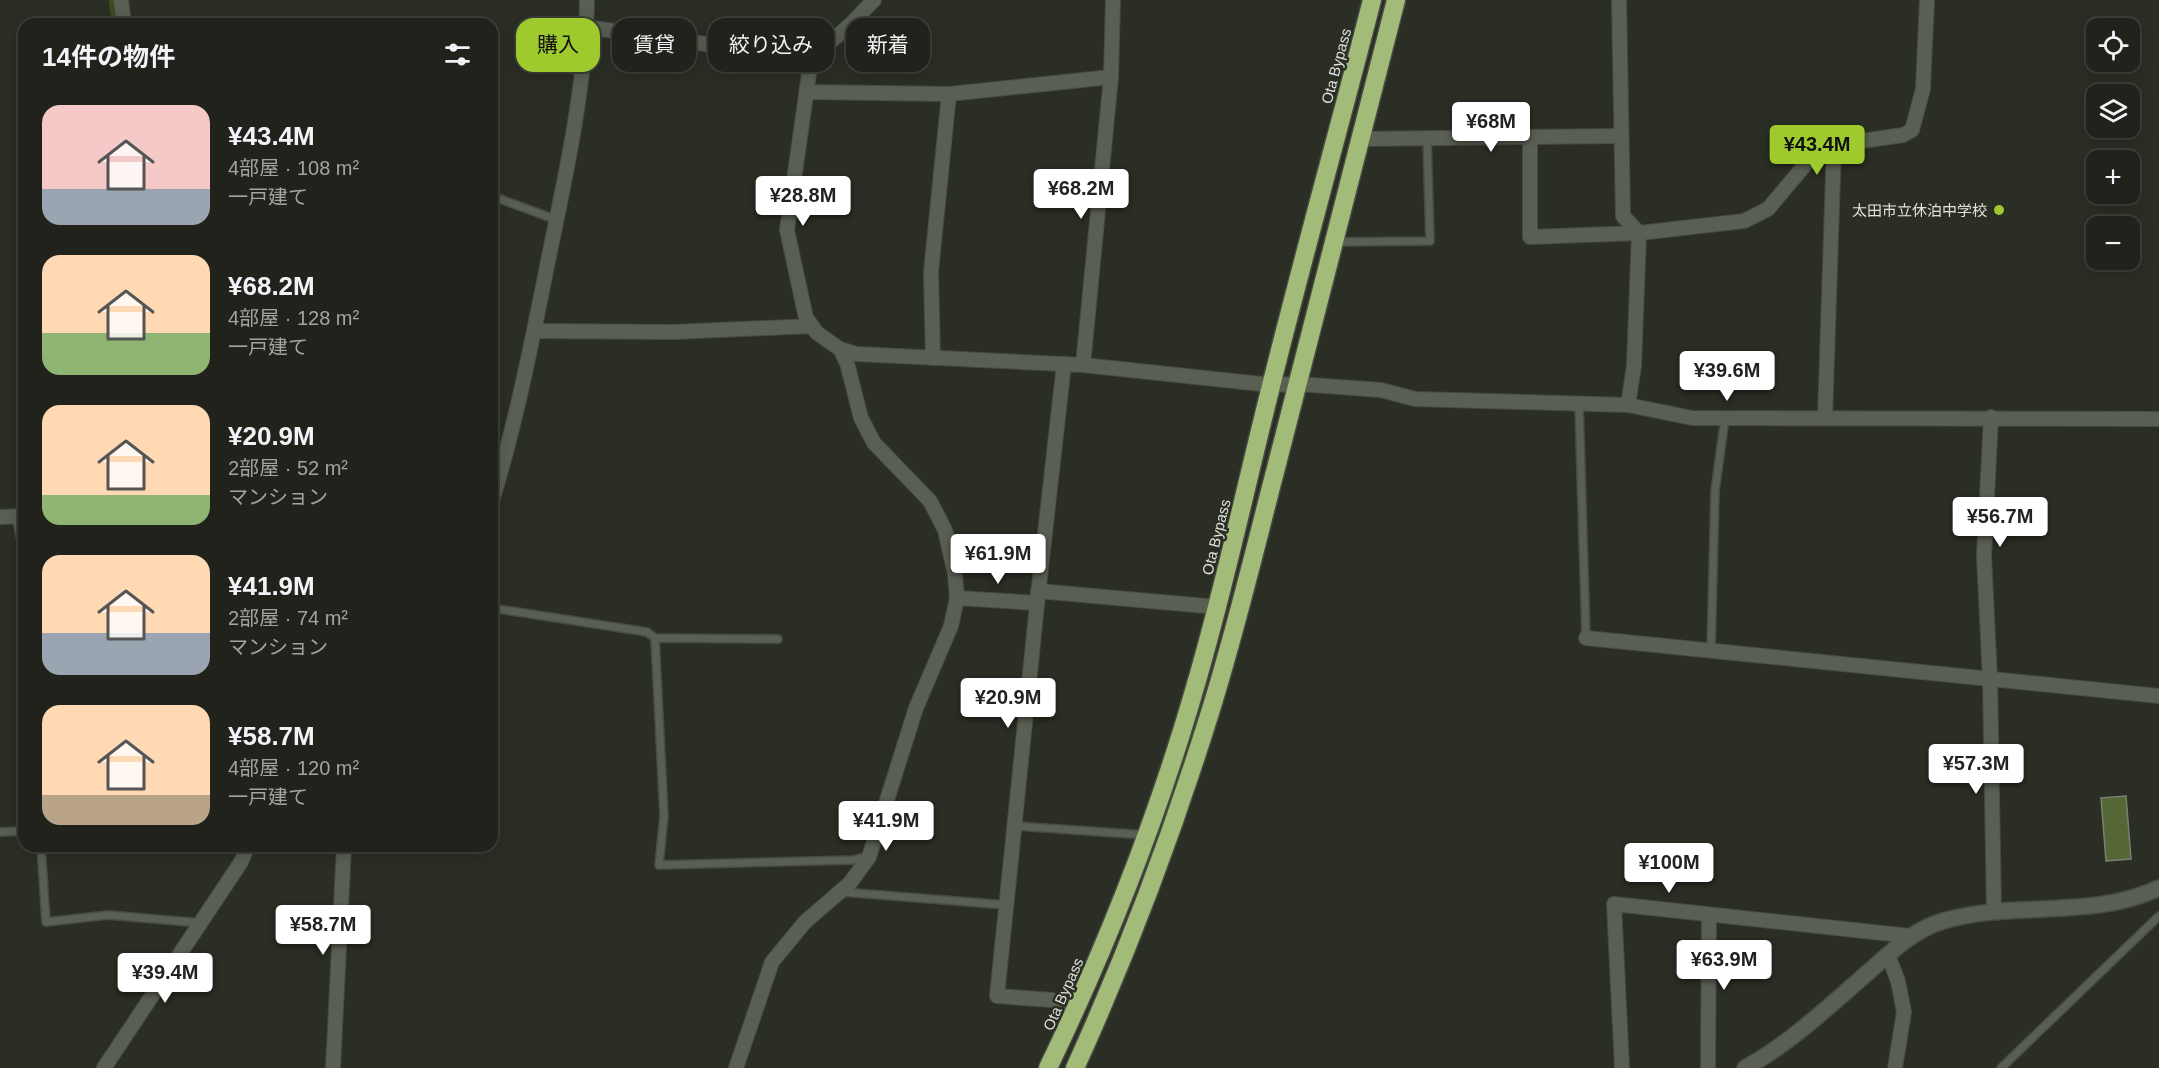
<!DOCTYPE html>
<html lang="ja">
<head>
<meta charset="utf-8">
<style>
  :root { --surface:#20221b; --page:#282a24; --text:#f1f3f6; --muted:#a2a4a3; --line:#3d3f3a; --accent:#9eca2e }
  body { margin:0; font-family:Arial,"Noto Sans JP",sans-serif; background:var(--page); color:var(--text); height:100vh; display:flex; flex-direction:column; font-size:22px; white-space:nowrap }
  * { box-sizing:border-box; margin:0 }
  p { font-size:20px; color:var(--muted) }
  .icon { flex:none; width:33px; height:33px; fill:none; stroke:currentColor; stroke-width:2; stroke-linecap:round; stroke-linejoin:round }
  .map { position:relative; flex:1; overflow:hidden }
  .drawer { position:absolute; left:18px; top:18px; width:480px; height:834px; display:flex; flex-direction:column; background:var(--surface); border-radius:18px; box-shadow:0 3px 15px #0003,0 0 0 2px var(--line) }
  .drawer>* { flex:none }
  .banner { position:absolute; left:516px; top:18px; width:570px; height:54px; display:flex; gap:12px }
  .tools { position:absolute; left:2086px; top:18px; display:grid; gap:12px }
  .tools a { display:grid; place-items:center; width:54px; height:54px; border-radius:12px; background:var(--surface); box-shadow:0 3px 15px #0003,0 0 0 2px var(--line); font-size:30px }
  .price { position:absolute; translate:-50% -51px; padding:0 14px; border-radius:6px; background:#fff; color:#222; font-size:20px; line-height:39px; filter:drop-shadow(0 2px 3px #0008) }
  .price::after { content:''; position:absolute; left:50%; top:36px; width:18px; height:14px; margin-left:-9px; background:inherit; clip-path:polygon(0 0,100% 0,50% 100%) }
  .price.current { background:var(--accent); color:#111 }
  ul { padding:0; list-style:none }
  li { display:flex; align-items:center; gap:18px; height:150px; padding:0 24px }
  li span { display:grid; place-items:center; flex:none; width:168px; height:120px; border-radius:18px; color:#555 }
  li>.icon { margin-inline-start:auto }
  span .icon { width:72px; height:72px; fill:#fffc; stroke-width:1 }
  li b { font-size:26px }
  h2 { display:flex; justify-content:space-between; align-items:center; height:72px; padding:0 24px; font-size:26px }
  .pill { padding:0 21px; border-radius:18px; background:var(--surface); box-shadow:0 3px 15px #0003,0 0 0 2px var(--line); font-size:21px; line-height:54px }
  .pill.current { background:var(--accent); color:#111 }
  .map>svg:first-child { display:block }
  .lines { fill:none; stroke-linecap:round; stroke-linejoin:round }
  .stream { stroke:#3c4d1a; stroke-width:5 }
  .building { fill:#556734; stroke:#7b8074; stroke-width:1.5 }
  .lane-casing { stroke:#484b43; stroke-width:10 }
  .street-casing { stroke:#484b43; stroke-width:16 }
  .secondary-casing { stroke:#484b43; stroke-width:18 }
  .highway-casing { stroke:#484b43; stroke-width:21 }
  .lane { stroke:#5a5f53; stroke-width:7 }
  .street { stroke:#5a5f53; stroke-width:14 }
  .secondary { stroke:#5a5f53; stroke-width:15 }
  .highway { stroke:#a3bb78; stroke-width:18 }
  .poi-dot { fill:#9eca2e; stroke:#2a2e24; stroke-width:2 }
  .labels { text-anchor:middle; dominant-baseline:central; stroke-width:5; stroke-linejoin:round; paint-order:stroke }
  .street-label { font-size:15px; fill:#dfe2db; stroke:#2a2e24 }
  .poi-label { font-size:15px; fill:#dfe2db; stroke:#2a2e24; text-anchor:end }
</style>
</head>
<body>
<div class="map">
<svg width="2159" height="1068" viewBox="0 0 2159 1068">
  <rect width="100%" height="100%" fill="#2a2e24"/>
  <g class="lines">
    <path class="stream" d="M111 0 115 24"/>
  </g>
  <path class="building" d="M2126 796 2131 859 2106 861 2101 798Z"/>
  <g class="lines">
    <defs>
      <g id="lane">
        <path d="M492 196 557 220"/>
        <path d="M1335 242 1430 241 1427 138"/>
        <path d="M1579 404 1586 638"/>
        <path d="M16 516 24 555"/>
        <path d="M492 608 647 632 655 638 778 639"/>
        <path d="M655 638 664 816 659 865 853 860 867 857"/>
        <path d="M1711 651 1715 491 1725 418"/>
        <path d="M1015 826 1146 835"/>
        <path d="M0 832 24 831"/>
        <path d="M41 846 46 922 108 915 201 923"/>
        <path d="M842 892 1007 905"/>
        <path d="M2001 1068 2159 916"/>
      </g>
      <g id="street">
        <path d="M121 0 124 24"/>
        <path d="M874 0 852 23 811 59 787 230 806 318 817 333 840 349 856 354 1083 365 1271 385 1298 384 1381 390 1415 399 1628 405 1692 418 2159 419"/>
        <path d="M1619 0 1623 216 1639 233 1634 366 1628 405"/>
        <path d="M586 27 811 59"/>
        <path d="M807 92 949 94 1111 77"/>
        <path d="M1530 137V237L1639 233 1744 221 1768 209 1820 147 1834 145"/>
        <path d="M1361 139 1621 136"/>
        <path d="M534 331 674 332 812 326"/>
        <path d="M933 358 931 272 949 94"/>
        <path d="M1064 364 1038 595 997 996 1052 1000 1077 1009"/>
        <path d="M1083 365 1111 77 1113 0"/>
        <path d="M1991 417 1984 556 1990 679 1994 911"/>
        <path d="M1825 418 1834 145 1903 135 1912 130 1923 89 1927 0"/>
        <path d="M492 501C516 423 532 342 548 261 565 179 586 84 587 0"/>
        <path d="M0 517 24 516"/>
        <path d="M1038 591 1217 607"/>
        <path d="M957 598 1037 603"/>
        <path d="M1586 638 2159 696"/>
        <path d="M1888 955 1898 981 1904 1012 1895 1068"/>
        <path d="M104 1068 241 862 248 846"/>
        <path d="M333 1068 344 846"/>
        <path d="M736 1068 772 962 805 922 850 883 869 857 916 708 951 626 957 598 955 574 945 530 930 501 874 443 861 418 847 363 840 349"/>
        <path d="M1622 1068 1614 904 1910 936"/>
        <path d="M1708 1068 1709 915"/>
      </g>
      <path id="secondary" d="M1745 1068C1789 1044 1827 1008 1865 975 1888 955 1912 930 1943 921 2014 900 2091 920 2159 888"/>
      <g id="highway">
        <path d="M1048 1068C1100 960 1145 849 1181 734 1217 620 1242 502 1271 386 1303 257 1339 129 1372 0"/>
        <path d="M1075 1068C1126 956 1170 840 1207 722 1234 638 1254 552 1276 468 1317 312 1357 156 1396 0"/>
      </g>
    </defs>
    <use href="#lane" class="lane-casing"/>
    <use href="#street" class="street-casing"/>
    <use href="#secondary" class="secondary-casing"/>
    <use href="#highway" class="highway-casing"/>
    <use href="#lane" class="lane"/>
    <use href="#street" class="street"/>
    <use href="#secondary" class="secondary"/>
    <use href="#highway" class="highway"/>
  </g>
  <circle class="poi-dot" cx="1999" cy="210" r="6"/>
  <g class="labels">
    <g class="street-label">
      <text transform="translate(1336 66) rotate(-75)">Ota Bypass</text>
      <text transform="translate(1216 537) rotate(-76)">Ota Bypass</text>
      <text transform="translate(1063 994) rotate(-66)">Ota Bypass</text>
    </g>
    <g class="poi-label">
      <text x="1987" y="210">太田市立休泊中学校</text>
    </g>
  </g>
</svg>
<div class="tools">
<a><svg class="icon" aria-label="locate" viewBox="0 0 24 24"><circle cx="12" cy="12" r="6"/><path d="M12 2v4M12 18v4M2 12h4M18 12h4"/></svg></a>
<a><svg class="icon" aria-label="layers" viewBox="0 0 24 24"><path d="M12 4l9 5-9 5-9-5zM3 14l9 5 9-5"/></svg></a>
<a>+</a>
<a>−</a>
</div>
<b class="price" style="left:1491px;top:153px">¥68M</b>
<b class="price current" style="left:1817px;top:176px">¥43.4M</b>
<b class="price" style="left:1081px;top:220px">¥68.2M</b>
<b class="price" style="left:803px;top:227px">¥28.8M</b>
<b class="price" style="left:1727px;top:402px">¥39.6M</b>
<b class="price" style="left:2000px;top:548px">¥56.7M</b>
<b class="price" style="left:998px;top:585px">¥61.9M</b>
<b class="price" style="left:1008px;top:729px">¥20.9M</b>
<b class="price" style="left:1976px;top:795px">¥57.3M</b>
<b class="price" style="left:886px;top:852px">¥41.9M</b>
<b class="price" style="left:1669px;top:894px">¥100M</b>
<b class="price" style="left:323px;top:956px">¥58.7M</b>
<b class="price" style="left:1724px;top:991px">¥63.9M</b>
<b class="price" style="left:165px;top:1004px">¥39.4M</b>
<div class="banner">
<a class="pill current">購入</a>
<a class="pill">賃貸</a>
<a class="pill">絞り込み</a>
<a class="pill">新着</a>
</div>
<section class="drawer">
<h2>14件の物件<svg class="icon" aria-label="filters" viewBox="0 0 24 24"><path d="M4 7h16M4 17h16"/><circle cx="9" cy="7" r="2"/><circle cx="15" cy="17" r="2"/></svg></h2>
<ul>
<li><span style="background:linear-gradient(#f6c9c9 70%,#9aa5b1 0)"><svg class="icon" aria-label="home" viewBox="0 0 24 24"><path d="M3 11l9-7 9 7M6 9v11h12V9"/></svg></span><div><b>¥43.4M</b><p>4部屋 · 108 m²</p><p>一戸建て</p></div></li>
<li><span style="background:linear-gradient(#ffd9b3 65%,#8fb573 0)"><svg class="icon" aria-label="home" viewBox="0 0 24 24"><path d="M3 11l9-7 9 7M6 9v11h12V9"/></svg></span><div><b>¥68.2M</b><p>4部屋 · 128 m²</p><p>一戸建て</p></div></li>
<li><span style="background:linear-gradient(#ffd9b3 75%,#8fb573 0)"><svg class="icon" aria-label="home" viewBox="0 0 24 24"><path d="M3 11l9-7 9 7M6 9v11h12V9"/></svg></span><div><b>¥20.9M</b><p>2部屋 · 52 m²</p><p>マンション</p></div></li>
<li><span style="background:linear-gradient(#ffd9b3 65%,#9aa5b1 0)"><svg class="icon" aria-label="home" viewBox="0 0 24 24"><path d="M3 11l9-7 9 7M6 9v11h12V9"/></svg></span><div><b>¥41.9M</b><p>2部屋 · 74 m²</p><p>マンション</p></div></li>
<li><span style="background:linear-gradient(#ffd9b3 75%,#b9a48a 0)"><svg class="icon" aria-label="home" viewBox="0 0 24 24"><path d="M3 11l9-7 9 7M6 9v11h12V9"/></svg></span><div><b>¥58.7M</b><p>4部屋 · 120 m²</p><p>一戸建て</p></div></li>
</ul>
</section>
</div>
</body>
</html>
